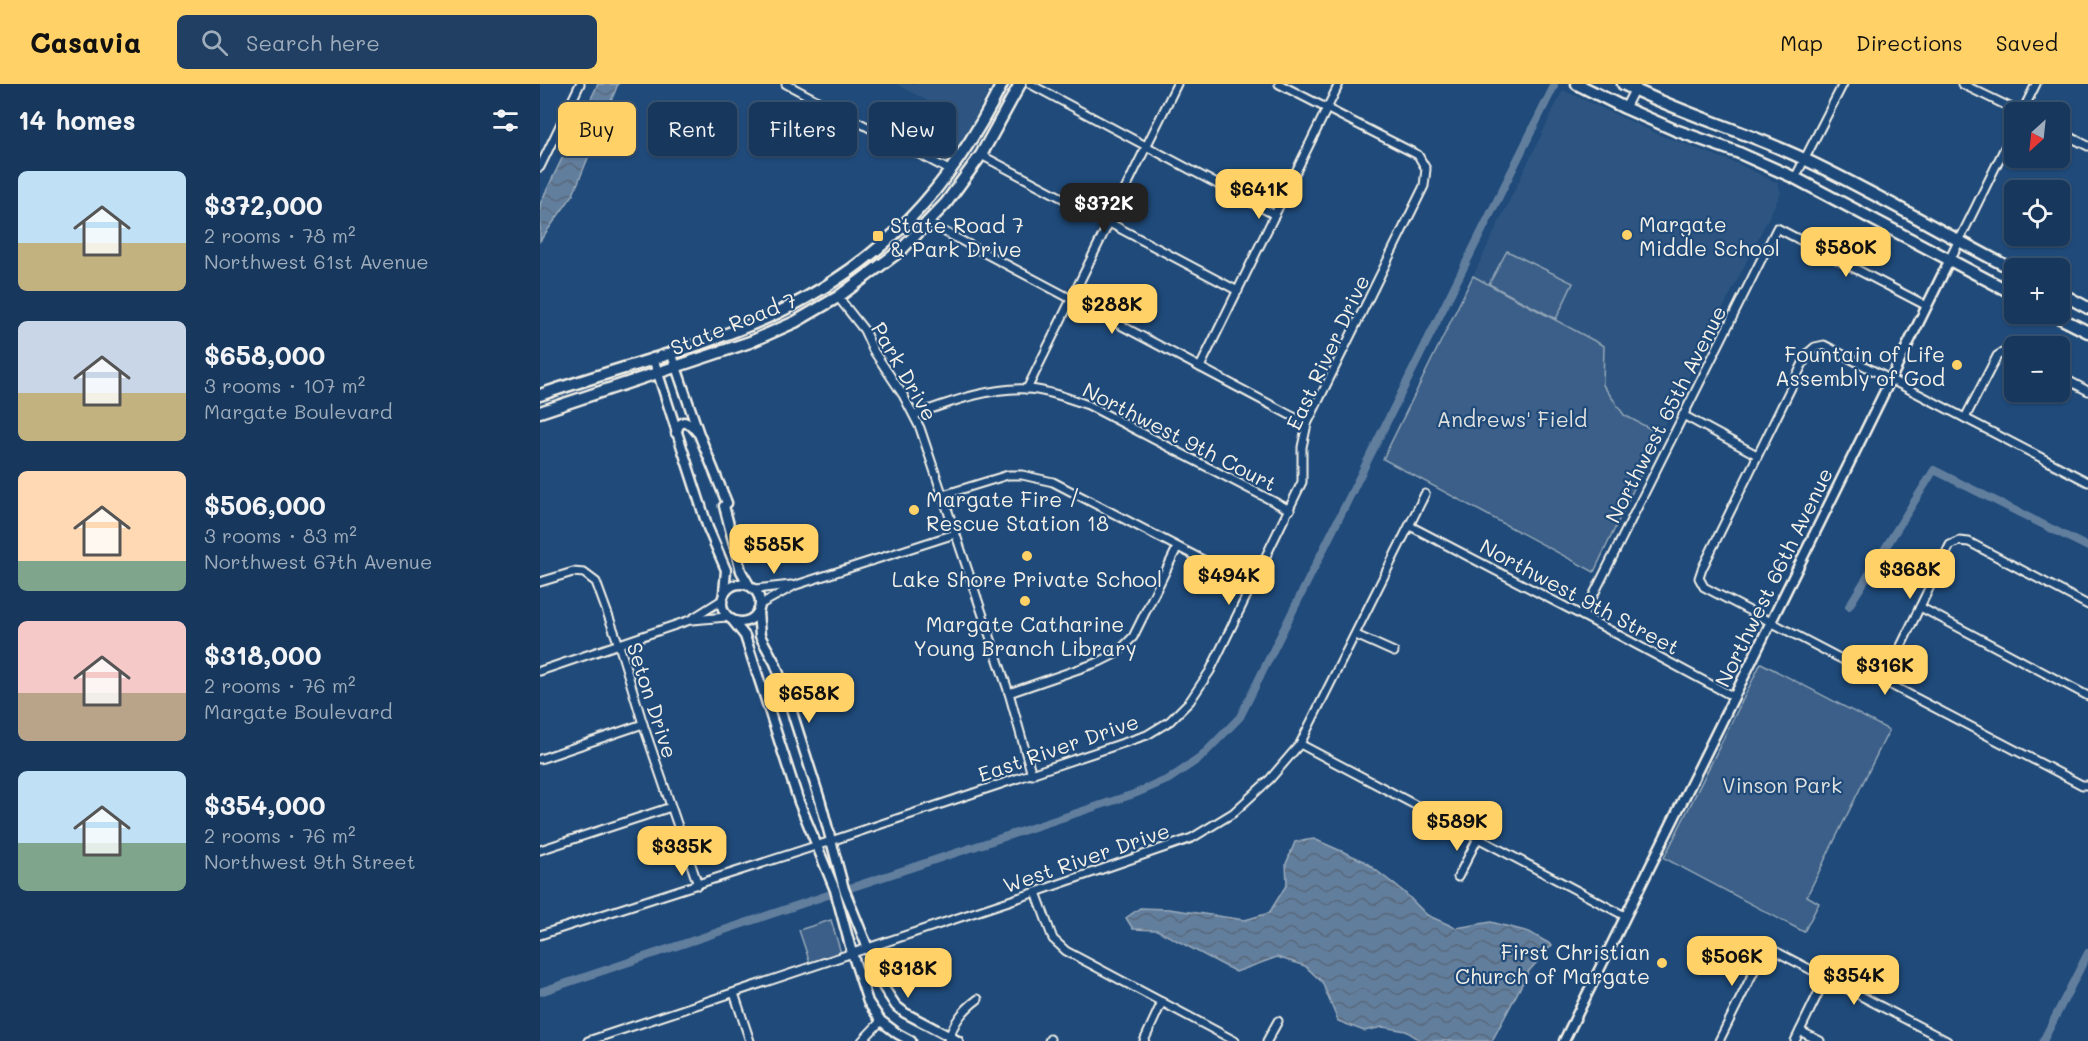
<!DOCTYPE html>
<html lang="en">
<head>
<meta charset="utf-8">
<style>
  :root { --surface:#17385c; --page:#203f62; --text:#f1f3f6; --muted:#9eacbb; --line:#365272; --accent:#ffd166 }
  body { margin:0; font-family:Mali,sans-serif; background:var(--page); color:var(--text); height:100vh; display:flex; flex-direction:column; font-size:22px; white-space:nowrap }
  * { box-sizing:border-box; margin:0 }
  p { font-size:20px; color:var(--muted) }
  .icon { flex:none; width:33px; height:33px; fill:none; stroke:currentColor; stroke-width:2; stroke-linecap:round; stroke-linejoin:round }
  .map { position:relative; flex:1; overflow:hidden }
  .sheet { display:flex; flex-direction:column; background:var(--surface); width:540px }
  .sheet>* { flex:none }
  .guide { position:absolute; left:18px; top:18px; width:570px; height:54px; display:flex; gap:12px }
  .needle { width:39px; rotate:207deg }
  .buttons { position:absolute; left:1464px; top:18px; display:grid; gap:12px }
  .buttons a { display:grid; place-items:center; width:66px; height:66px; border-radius:9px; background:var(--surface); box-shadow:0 2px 4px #0004,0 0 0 2px var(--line); font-size:30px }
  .price { position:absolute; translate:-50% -51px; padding:0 14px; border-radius:12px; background:var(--accent); color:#111; font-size:20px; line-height:39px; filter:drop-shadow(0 2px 3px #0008) }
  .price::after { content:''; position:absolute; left:50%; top:36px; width:18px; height:14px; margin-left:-9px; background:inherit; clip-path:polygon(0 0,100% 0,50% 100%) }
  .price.selected { background:#222; color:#fff }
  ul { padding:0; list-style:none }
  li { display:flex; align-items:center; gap:18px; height:150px; padding:0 18px }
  li span { display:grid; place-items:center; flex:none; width:168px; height:120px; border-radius:9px; color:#555 }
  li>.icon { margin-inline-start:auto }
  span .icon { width:72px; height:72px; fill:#fffc; stroke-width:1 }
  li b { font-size:26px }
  h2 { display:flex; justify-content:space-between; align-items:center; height:72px; padding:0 18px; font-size:26px }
  .pill { padding:0 21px; border-radius:9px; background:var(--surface); box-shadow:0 2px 4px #0004,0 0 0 2px var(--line); font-size:21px; line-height:54px }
  .pill.selected { background:var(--accent); color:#111 }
  header { display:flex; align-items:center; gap:36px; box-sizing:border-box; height:84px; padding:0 30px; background:var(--accent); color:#111 }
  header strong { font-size:28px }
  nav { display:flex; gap:33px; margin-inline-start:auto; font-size:21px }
  .search { width:420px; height:54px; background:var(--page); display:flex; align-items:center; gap:15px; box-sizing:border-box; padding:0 21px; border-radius:9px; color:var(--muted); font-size:22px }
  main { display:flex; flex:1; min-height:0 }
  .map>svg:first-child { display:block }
  .built { fill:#2d5581 }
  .green { fill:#3a5f88; stroke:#97a8b8; stroke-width:1.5 }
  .water { fill:url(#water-waves); stroke:#9cacbb; stroke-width:1.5 }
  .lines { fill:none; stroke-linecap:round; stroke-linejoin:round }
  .canal { stroke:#627e9d; stroke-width:8 }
  .minor-casing { stroke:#f4f1e8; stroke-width:11 }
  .tertiary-casing { stroke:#f4f1e8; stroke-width:13 }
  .primary-casing { stroke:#f4f1e8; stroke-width:15 }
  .minor { stroke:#1f4a7a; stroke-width:7 }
  .tertiary { stroke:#1f4a7a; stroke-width:8 }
  .primary { stroke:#1f4a7a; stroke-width:10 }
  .poi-dot { fill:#ffd166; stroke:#1f4a7a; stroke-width:2 }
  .labels { text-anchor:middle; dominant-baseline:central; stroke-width:4.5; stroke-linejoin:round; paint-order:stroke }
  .poi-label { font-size:21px; fill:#f4f1e8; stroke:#1f4a7a; text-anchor:start }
  .street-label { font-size:21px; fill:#f4f1e8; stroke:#1f4a7a }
  .park-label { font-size:21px; fill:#e1e2de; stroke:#1f4a7a }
</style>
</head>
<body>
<header>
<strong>Casavia</strong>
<div class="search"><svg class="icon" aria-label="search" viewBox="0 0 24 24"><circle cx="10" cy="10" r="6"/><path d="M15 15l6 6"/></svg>Search here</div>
<nav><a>Map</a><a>Directions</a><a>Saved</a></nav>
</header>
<main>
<section class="sheet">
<h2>14 homes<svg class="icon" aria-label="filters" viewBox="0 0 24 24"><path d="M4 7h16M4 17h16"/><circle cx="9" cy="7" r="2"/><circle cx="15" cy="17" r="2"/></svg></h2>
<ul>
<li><span style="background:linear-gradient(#bfe0f5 60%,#c2b280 0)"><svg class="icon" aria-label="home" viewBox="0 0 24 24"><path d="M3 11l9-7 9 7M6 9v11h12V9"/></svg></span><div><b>$372,000</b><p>2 rooms · 78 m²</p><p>Northwest 61st Avenue</p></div></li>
<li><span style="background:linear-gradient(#c9d6e8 60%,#c2b280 0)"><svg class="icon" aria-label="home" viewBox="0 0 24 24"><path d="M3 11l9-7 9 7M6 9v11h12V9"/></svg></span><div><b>$658,000</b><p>3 rooms · 107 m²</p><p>Margate Boulevard</p></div></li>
<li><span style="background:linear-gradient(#ffd9b3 75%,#7fa58c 0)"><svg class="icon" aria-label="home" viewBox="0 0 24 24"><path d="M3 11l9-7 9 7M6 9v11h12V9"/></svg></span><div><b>$506,000</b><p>3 rooms · 83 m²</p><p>Northwest 67th Avenue</p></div></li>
<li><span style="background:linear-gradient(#f6c9c9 60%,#b9a48a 0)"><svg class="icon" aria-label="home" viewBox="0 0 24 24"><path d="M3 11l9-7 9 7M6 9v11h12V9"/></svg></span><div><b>$318,000</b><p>2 rooms · 76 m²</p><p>Margate Boulevard</p></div></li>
<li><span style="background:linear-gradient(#bfe0f5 60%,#7fa58c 0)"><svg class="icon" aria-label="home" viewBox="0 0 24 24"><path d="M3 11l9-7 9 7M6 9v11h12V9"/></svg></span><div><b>$354,000</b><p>2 rooms · 76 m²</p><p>Northwest 9th Street</p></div></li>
</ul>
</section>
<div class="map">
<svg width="1548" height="957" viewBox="0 0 1548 957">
  <defs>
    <pattern id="water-waves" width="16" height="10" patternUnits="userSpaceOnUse" patternTransform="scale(1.5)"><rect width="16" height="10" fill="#627e9d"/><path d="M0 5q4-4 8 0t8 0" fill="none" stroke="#58687a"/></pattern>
  </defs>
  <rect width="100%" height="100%" fill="#1f4a7a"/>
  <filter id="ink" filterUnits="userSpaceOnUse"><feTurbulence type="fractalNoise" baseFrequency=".0167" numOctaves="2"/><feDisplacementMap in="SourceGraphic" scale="12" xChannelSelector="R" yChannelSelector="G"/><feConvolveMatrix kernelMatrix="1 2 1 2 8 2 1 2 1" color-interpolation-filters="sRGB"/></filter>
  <g filter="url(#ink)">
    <g class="built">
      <path d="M356 0H452L433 37 411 72 405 75 368 56 388 17Z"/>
      <path d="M1023 6 1120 51 1196 79 1238 99 1241 109 1120 350 1084 331 1062 301 1064 262 933 192Z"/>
    </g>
    <g class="green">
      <path d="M967 167 1033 199 1016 235 949 200Z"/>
      <path d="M933 192 1064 262 1063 301 1084 331 1120 350 1054 488 843 375Z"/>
      <path d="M1221 579 1349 646 1267 812 1279 819 1264 848 1124 774Z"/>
      <path d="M291 836 301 869 270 879 259 846Z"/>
    </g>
    <g class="water">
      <path d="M58 0H78L33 111 0 157V120Z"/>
      <path d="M774 755 824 777 864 808 887 831 916 844 951 838 989 848 1012 861 989 887 952 957H882L866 947 843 943 824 947 798 937 782 898 765 882 737 873 696 888 617 846 593 845 586 834 600 824 629 825 705 836 729 829 747 800 746 780 755 758Z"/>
    </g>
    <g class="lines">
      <g class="canal">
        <path d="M1309 522 1394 386 1548 463"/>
        <path d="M310 804 594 710 629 695 660 674 700 633 1014 2"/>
        <path d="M0 908 288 811"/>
        <path d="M1503 957 1548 869"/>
      </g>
      <defs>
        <g id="minor">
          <path d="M246 0 411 87"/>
          <path d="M490 0 735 131"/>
          <path d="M1422 0 1480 28"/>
          <path d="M1085 24 1097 0"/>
          <path d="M1482 28 1496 0"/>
          <path d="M1520 48 1548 62"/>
          <path d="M441 71 698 207"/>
          <path d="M0 83 40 0"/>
          <path d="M1255 94 1303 0"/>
          <path d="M388 139 767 340"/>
          <path d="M1419 157 1474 45"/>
          <path d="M298 213 324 246 333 266 363 311 380 344 469 609 492 691"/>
          <path d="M660 283 799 0"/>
          <path d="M1520 292 1548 307"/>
          <path d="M487 305 637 0"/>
          <path d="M374 331C408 319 452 302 489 305 509 307 528 314 548 321L750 426"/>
          <path d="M1143 331 1217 371"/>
          <path d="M1425 334 1457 272 1465 267 1474 269"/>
          <path d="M1548 398 1284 261 1275 263 1268 269 1162 485 1159 494 1164 503 1542 701H1548"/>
          <path d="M403 411 468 391H482L513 398 713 502"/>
          <path d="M870 442 1043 532 1194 613"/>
          <path d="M0 498 33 488 44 489 56 498 79 561 103 640 158 801"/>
          <path d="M215 505 251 501"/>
          <path d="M221 520 256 501 415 450"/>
          <path d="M1380 523 1548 612"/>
          <path d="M1043 532 1237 144 1387 222"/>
          <path d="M152 536 187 533"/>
          <path d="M816 551 854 568"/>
          <path d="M0 587 150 536 182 516"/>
          <path d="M1344 597 1410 461 1419 457 1429 458 1548 521"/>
          <path d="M469 609 559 578 577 569 593 553 637 464"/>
          <path d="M760 660 1085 832"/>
          <path d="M0 675 103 640"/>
          <path d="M0 766 131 723"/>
          <path d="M918 793 938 754"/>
          <path d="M496 808 513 855 526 867 695 957"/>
          <path d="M0 851 291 757 607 651 630 637 650 617 670 587 762 398V363L767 340 884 102 886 85 878 71 739 0"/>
          <path d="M194 909 210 957"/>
          <path d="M1260 947 1280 957"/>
          <path d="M48 957 496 808 652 754 693 729 730 695 760 660 885 410"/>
          <path d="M322 957 341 937"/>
          <path d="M408 957C414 938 422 927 438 915"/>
          <path d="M509 957 510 955"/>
          <path d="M604 957 622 918"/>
          <path d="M727 957 738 937"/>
          <path d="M1179 957 1222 871 1227 866 1235 867 1407 957"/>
          <path d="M1255 957 1286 893"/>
        </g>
        <g id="tertiary">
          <path d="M131 268 159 350 187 419 184 422 201 487 209 501"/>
          <path d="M113 274 168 444 186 486 184 509"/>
          <path d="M136 349 139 341 144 338 151 341 157 348"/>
          <circle cx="201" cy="519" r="19"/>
          <path d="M218 528 220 552 235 579 245 606 281 719 304 805 344 904 356 922 365 929 418 957"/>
          <path d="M193 537 205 552 259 718 295 806 312 869 328 918 341 937 358 950 371 957"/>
          <path d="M1024 957 1419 157"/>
        </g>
        <g id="primary">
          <path d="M1037 0 1085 24 1135 46 1197 68 1255 94 1474 210"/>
          <path d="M1083 0C1142 30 1205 47 1264 75 1336 109 1404 150 1474 186"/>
          <path d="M1520 209 1548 224"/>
          <path d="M1512 230 1548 248"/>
          <path d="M0 311C77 284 163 264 237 229 343 178 410 105 462 0"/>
          <path d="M0 328 210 258 255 238 298 213 361 166 406 119 441 71 480 0"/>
        </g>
      </defs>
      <use href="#minor" class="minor-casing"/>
      <use href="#tertiary" class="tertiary-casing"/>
      <use href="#primary" class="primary-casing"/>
      <use href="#minor" class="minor"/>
      <use href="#tertiary" class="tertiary"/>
      <use href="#primary" class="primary"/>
    </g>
  </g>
  <g class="poi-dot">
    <circle cx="1087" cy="151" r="6"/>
    <rect x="332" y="146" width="12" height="12" rx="3"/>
    <circle cx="1417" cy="281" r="6"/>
    <circle cx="374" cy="426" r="6"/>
    <circle cx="487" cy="472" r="6"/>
    <circle cx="485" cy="517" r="6"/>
    <circle cx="1122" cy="879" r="6"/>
  </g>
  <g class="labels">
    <g class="poi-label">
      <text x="1099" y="139">Margate<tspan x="1099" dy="24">Middle School</tspan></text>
      <text x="350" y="140">State Road 7<tspan x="350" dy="24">&amp; Park Drive</tspan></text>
      <text x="1405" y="269" text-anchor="end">Fountain of Life<tspan x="1405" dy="24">Assembly of God</tspan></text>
      <text x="386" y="414">Margate Fire /<tspan x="386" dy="24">Rescue Station 18</tspan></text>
      <text x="487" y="494" text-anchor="middle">Lake Shore Private School</text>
      <text x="485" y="539" text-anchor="middle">Margate Catharine<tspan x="485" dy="24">Young Branch Library</tspan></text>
      <text x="1110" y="867" text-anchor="end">First Christian<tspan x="1110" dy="24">Church of Margate</tspan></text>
    </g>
    <g class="street-label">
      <text transform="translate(193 239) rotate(-22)">State Road 7</text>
      <text transform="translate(787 268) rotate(-65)">East River Drive</text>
      <text transform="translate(365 287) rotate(60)">Park Drive</text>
      <text transform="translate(1125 330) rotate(-63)">Northwest 65th Avenue</text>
      <text transform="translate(640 352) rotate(27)">Northwest 9th Court</text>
      <text transform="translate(1233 493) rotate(-64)">Northwest 66th Avenue</text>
      <text transform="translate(1040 512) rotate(28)">Northwest 9th Street</text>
      <text transform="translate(113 616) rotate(72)">Seton Drive</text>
      <text transform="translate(518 663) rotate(-19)">East River Drive</text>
      <text transform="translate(546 773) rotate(-19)">West River Drive</text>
    </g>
    <g class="park-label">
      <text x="972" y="334">Andrews' Field</text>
      <text x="1242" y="700">Vinson Park</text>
    </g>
  </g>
</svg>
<div class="buttons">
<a><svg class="needle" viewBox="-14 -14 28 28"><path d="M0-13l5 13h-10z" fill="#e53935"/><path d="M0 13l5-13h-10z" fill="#9eacbb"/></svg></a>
<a><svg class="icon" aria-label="locate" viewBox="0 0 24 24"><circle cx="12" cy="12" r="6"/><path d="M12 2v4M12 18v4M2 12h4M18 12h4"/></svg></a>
<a>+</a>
<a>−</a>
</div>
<b class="price" style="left:719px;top:136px">$641K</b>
<b class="price selected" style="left:564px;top:150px">$372K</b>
<b class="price" style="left:1306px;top:194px">$580K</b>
<b class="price" style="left:572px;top:251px">$288K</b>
<b class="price" style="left:234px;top:491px">$585K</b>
<b class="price" style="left:1370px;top:516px">$368K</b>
<b class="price" style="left:689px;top:522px">$494K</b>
<b class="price" style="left:1345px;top:612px">$316K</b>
<b class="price" style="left:269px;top:640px">$658K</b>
<b class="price" style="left:917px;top:768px">$589K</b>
<b class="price" style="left:142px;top:793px">$335K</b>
<b class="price" style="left:1192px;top:903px">$506K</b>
<b class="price" style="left:368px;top:915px">$318K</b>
<b class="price" style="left:1314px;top:922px">$354K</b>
<div class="guide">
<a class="pill selected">Buy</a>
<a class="pill">Rent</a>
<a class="pill">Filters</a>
<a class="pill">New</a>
</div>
</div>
</main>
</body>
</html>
